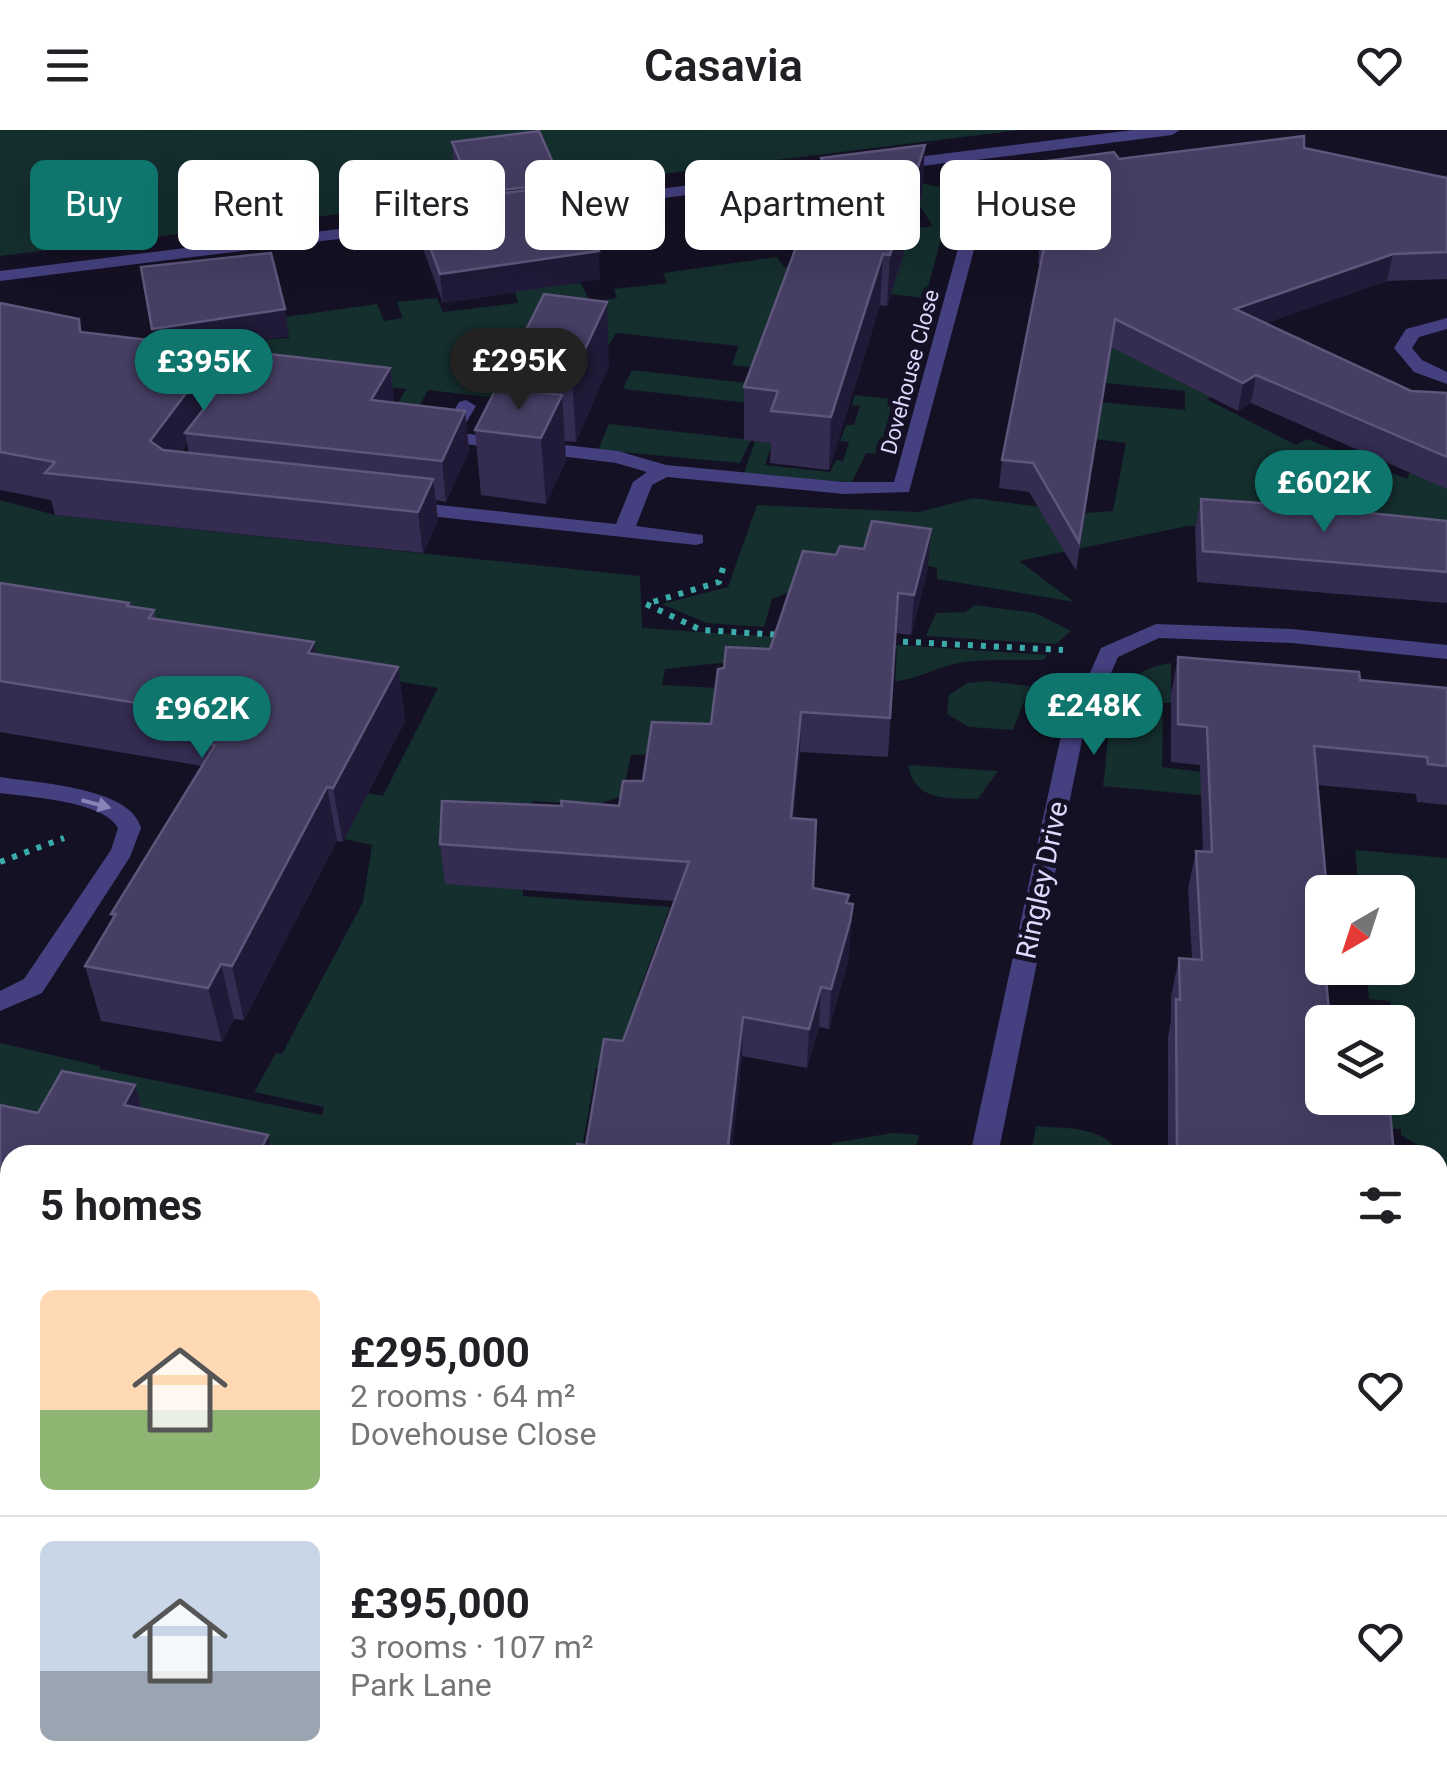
<!DOCTYPE html>
<html lang="en">
<head>
<meta charset="utf-8">
<style>
  :root { --surface:#fff; --page:#f2f2f2; --text:#202124; --muted:#757577; --line:#e0e0e0; --accent:#0f766e }
  body { margin:0; font-family:Roboto,sans-serif; background:var(--page); color:var(--text); height:100vh; display:flex; flex-direction:column; font-size:38px; white-space:nowrap }
  * { box-sizing:border-box; margin:0 }
  p { font-size:32px; color:var(--muted) }
  .icon { flex:none; width:55px; height:55px; fill:none; stroke:currentColor; stroke-width:2; stroke-linecap:round; stroke-linejoin:round }
  .map { position:relative; flex:1; overflow:hidden }
  .details { position:absolute; left:0px; top:1015px; width:1448px; height:640px; display:flex; flex-direction:column; background:var(--surface); border-radius:30px 30px 0 0; box-shadow:0 10px 40px #0002 }
  .details>* { flex:none }
  .banner { position:absolute; left:30px; top:30px; width:1388px; height:90px; display:flex; gap:20px }
  .needle { width:65px; rotate:219deg }
  .tools { position:absolute; left:1305px; top:745px; display:grid; gap:20px }
  .tools a { display:grid; place-items:center; width:110px; height:110px; border-radius:15px; background:var(--surface); box-shadow:0 10px 40px #0002; font-size:50px }
  .price { position:absolute; translate:-50% -85px; padding:0 22px; border-radius:35px; background:var(--accent); color:#fff; font-size:32px; line-height:65px; filter:drop-shadow(0 2px 5px #0008) }
  .price::after { content:''; position:absolute; left:50%; top:60px; width:30px; height:22px; margin-left:-15px; background:inherit; clip-path:polygon(0 0,100% 0,50% 100%) }
  .price.selected { background:#222; color:#fff }
  ul { padding:0; list-style:none }
  li { display:flex; align-items:center; gap:30px; height:250px; padding:0 40px }
  li+li { border-top:2px solid var(--line) }
  li span { display:grid; place-items:center; flex:none; width:280px; height:200px; border-radius:15px; color:#555 }
  li>.icon { margin-inline-start:auto }
  span .icon { width:120px; height:120px; fill:#fffc; stroke-width:1 }
  li b { font-size:42px }
  h2 { display:flex; justify-content:space-between; align-items:center; height:120px; padding:0 40px; font-size:42px }
  .chip { padding:0 35px; border-radius:15px; background:var(--surface); box-shadow:0 10px 40px #0002; font-size:35px; line-height:90px }
  .chip.selected { background:var(--accent); color:#fff }
  header { display:flex; justify-content:space-between; align-items:center; height:130px; padding:0 40px; background:var(--surface); font-size:45px; font-weight:600 }
  .map>svg:first-child { display:block }
  .green { fill:#152e2e }
  .lines { fill:none; stroke-linecap:round; stroke-linejoin:round }
  .path { stroke:#3aadaa; stroke-width:6; stroke-dasharray:5 8; stroke-linecap:butt }
  .minor { fill:#45407f; fill-rule:evenodd }
  .wall { fill:#342c51; fill-rule:evenodd }
  .shaded-wall { fill:#201937 }
  .building { fill:#463e63; stroke:#5e567b; stroke-width:2.5 }
  .oneway { fill:#8984b7 }
  .labels { text-anchor:middle; dominant-baseline:central; stroke-width:10; stroke-linejoin:round; paint-order:stroke }
  .far-street-label { font-size:22px; fill:#ddd8fc; stroke:#151124 }
  .street-label { font-size:28px; fill:#ddd8fc; stroke:#151124 }
</style>
</head>
<body>
<header><svg class="icon" aria-label="menu" viewBox="0 0 24 24"><path d="M4 6h16M4 12h16M4 18h16"/></svg>Casavia<svg class="icon" aria-label="heart" viewBox="0 0 24 24"><path d="M12 20l-8-8c-3-5 5-10 8-4 3-6 11-1 8 4z"/></svg></header>
<div class="map">
<svg width="1447" height="1655" viewBox="0 0 1447 1655">
  <rect width="100%" height="100%" fill="#151124"/>
  <g class="green">
    <path d="M0 0H1020L0 126Z"/>
    <path d="M1447 45V106L1265 143 1243 258 1206 269 1296 315 1307 309 1407 349 1411 338 1447 346V412L1188 396 1019 431 1074 472 937 449V438C871 419 832 445 772 469L764 497 706 493 662 474 728 457 757 375 919 382 973 368 1087 383 1113 381 1126 313 1095 309 1100 272 1185 280V261L1106 253 1107 238 1098 192 1412 52Z"/>
    <path d="M919 53 941 57 953 66 925 168 861 161 766 239 732 235 739 216 616 203 597 234 506 269 428 260 404 304 382 301 406 259 339 252 329 270 176 253 179 216 289 208 285 187 377 174 384 191 403 188 397 172 437 168 443 182 518 173 514 159 581 153 590 172 617 168 614 159 667 153 663 143 777 127 784 137 836 130 876 103 933 96 906 55Z"/>
    <path d="M1033 60 1061 101 1001 95 1010 63Z"/>
    <path d="M632 240 763 255 757 274 623 259Z"/>
    <path d="M855 265 898 270 882 324 866 323 852 352 743 346 758 303 775 304 765 335 830 342 836 330 843 331 849 312 840 311 846 295H854L860 276 852 275Z"/>
    <path d="M609 294 751 310 740 333 598 320Z"/>
    <path d="M0 370 55 385 640 446 642 498 1047 525 1043 530C1017 531 989 529 963 532 943 535 909 552 895 551L897 520 802 516V524L665 539 662 555 717 558 708 623 631 625 622 666 596 675 533 671 521 713 523 766 670 777 637 867 691 919 690 945 596 938 581 1025H194L0 996V913L100 936V939L322 985 324 977 254 962 276 923 282 924 363 772 372 715 344 709 368 663 383 666 438 558 0 486Z"/>
    <path d="M975 475 1035 483 1071 501 1056 514 926 506 936 483 965 482Z"/>
    <path d="M1171 533V573H1163L1162 637 1217 644 1241 669 1103 656C1111 601 1103 543 1171 533Z"/>
    <path d="M986 551 1030 556 1013 600 969 597 947 584 949 565 967 553Z"/>
    <path d="M908 635 998 641 978 669C946 668 915 672 908 635Z"/>
    <path d="M1355 720 1447 728V1655H1349L1348 1645H1438V1025H1425L1424 1019 1401 1005V999L1351 995 1372 968H1398V892H1393L1390 871 1369 869 1366 838H1398V762H1359Z"/>
    <path d="M1036 996C1066 999 1104 995 1120 1025H1031Z"/>
    <path d="M893 1003 919 1005 914 1025H820L833 1013Z"/>
    <path d="M301 1645H448L446 1655H297Z"/>
  </g>
  <g class="lines">
    <g class="path">
      <path d="M723 438 719 452 646 474 701 500 783 505"/>
      <path d="M890 511 1063 520"/>
      <path d="M0 732 64 708"/>
    </g>
    <g class="minor">
      <path d="M1133 0H1180L1172 5 976 30 987 47 989 64 909 362 844 364 667 347 652 355 636 396 703 405V413L696 415 402 383 392 377 402 371 616 394 633 352 647 342 616 333 441 311 438 307 459 272 466 270 476 276 460 303 618 321 666 335 844 352H894L973 64 971 47 960 31 893 40 885 35 893 30Z"/>
      <path d="M853 35 859 37V43L546 83 538 78 546 73Z"/>
      <path d="M452 85 458 86V94L0 151V141Z"/>
      <path d="M1447 188V199L1419 207 1412 218 1422 230 1447 242V254L1414 242 1394 218 1406 199Z"/>
      <path d="M1156 494 1292 499 1447 515V529L1292 513 1159 508 1118 527 1082 610 998 1025H970L1060 610 1101 518Z"/>
      <path d="M0 647C36 653 131 657 141 698L130 727 42 863 0 881V861L24 849 111 720 118 698C104 671 29 667 0 663Z"/>
      <path d="M0 1317 10 1320V1348L0 1345Z"/>
      <path d="M859 1645H893L892 1655H858Z"/>
    </g>
  </g>
  <g class="wall">
    <path d="M452 12 562 56 600 149 443 173 422 116 419 87 482 80 481 77 476 78 453 27Z"/>
    <path d="M925 15 922 65 887 176 880 175 829 340 770 333 771 313 744 310V257L820 54 821 28Z"/>
    <path d="M1304 18 1447 48V149L1387 151 1266 193 1411 261 1447 263V359L1251 273 1238 281 1111 217 1076 441 1029 362 999 358 1002 330 1041 134H1038L1039 120 1031 119 1034 93 1119 29Z"/>
    <path d="M0 173 79 189 82 202 154 210 289 206 214 217 390 238 394 273 465 281 469 321 446 372 436 370 438 390 423 423 55 385 51 370 0 360ZM187 313 189 323 181 322Z"/>
    <path d="M609 236 576 312 565 311 566 330 546 374 481 365 475 300 507 258 506 240Z"/>
    <path d="M1201 369 1447 391V473L1197 452 1195 400Z"/>
    <path d="M928 438 911 505 896 503 888 627 800 622 793 688 813 758 849 765 848 774H853L848 832 829 899 819 897 807 938 742 926 731 1025H575L586 1015 675 771 445 754 440 714 561 676V671L619 676 643 651 711 594 724 538 770 519Z"/>
    <path d="M0 453 129 473 130 477 154 480 156 489 316 525 398 537 405 591 343 712 337 711 244 890 234 889 222 912 101 891 85 836 113 789 111 784 202 636 0 602Z"/>
    <path d="M1178 527 1360 550 1447 558V675L1417 672 1416 664 1317 655 1322 838H1329L1326 848 1322 968 1394 1025H1168V907L1171 890V866L1179 828 1192 829 1188 759 1196 721 1203 722 1200 635 1171 632V564Z"/>
    <path d="M135 955 142 979 268 1005 272 1025H10V1143L0 1141V975L38 983Z"/>
    <path d="M0 1471 10 1474V1645H299L295 1655H12L0 1633Z"/>
    <path d="M1122 1645H1344L1340 1654 1327 1653V1655H1122Z"/>
  </g>
  <g class="shaded-wall">
    <path d="M925 15 922 65 887 176 890 125Z"/>
    <path d="M562 53 563 67 480 66 481 77 476 78 474 63Z"/>
    <path d="M599 121 600 149 443 173 440 144Z"/>
    <path d="M883 124 880 175 829 340 831 287Z"/>
    <path d="M1393 124 1387 151 1230 206 1235 179Z"/>
    <path d="M607 172 609 236 576 312 572 247Z"/>
    <path d="M285 179 289 206 157 226 152 199Z"/>
    <path d="M214 236 221 276 185 303 187 313 158 352 150 311 204 239Z"/>
    <path d="M390 238 395 278 371 270Z"/>
    <path d="M1256 245 1251 273 1238 281 1243 253Z"/>
    <path d="M562 265 566 330 546 374 541 308Z"/>
    <path d="M465 281 469 321 446 372 442 331Z"/>
    <path d="M433 349 438 390 423 423 418 382Z"/>
    <path d="M931 399 928 438 911 505 914 465Z"/>
    <path d="M314 512 323 566 308 523Z"/>
    <path d="M398 537 405 591 343 712 333 658Z"/>
    <path d="M801 582 800 622 790 728 791 688Z"/>
    <path d="M327 657 337 711 244 890 232 836Z"/>
    <path d="M853 774 848 832 829 899 831 859Z"/>
    <path d="M221 834 234 889 222 912 208 858Z"/>
    <path d="M821 857 819 897 807 938 809 899Z"/>
    <path d="M743 887 742 926 731 1025H727Z"/>
    <path d="M135 955 147 999 124 975Z"/>
    <path d="M268 1005 272 1025H258Z"/>
    <path d="M58 1645H74L79 1655H63Z"/>
    <path d="M273 1645H299L295 1655H269Z"/>
    <path d="M677 1645H681L680 1655H676Z"/>
  </g>
  <g class="building">
    <path d="M539 1 562 53 474 63 452 12Z"/>
    <path d="M1304 6V18L1447 48V122L1393 124 1235 179 1411 261 1447 263V327L1256 245 1243 253 1115 189 1079 412 1033 333 1002 330 1046 107H1041L1043 94 1034 93 1046 31 1114 22 1119 29Z"/>
    <path d="M925 15 890 125 883 124 831 287 771 281 778 261 744 257 826 37 821 28Z"/>
    <path d="M569 55 599 121 440 144 419 87 486 79 480 66Z"/>
    <path d="M271 123 285 179 152 199 141 137Z"/>
    <path d="M544 164 607 172 572 247 506 240Z"/>
    <path d="M0 173 79 189 80 202 390 238 371 270 465 281 442 331 185 303 228 248 227 242 214 236 204 239 150 311 163 320 433 349 418 382 45 343 55 332 0 322Z"/>
    <path d="M497 257 562 265 541 308 475 300Z"/>
    <path d="M1201 369 1292 375 1447 391V442L1203 421Z"/>
    <path d="M872 391 931 399 914 465 898 463 890 588 801 582 791 688 816 690 813 758 849 765 846 773 853 774 850 792 831 859 821 857 809 899 743 887 727 1025H575L577 1014 586 1015 604 909 623 911 689 732 440 714 442 671 562 676 561 671 619 676 623 651H643L652 592 711 594 718 539 724 538 726 517 770 519 803 421 836 425 840 416 864 419Z"/>
    <path d="M0 453 129 473 127 476 154 480 149 488 314 512 308 523 398 537 333 658 327 657 232 836 221 834 208 858 85 836 116 784H111L215 615 208 614 224 587 0 551Z"/>
    <path d="M1178 527 1359 542 1360 550 1447 558V636L1428 634 1427 627 1314 616 1327 762H1322V838H1325L1330 892H1322V968H1363L1389 970 1394 1025H1177L1176 869 1180 870 1179 828 1202 830 1196 721 1212 722 1207 597 1178 594Z"/>
    <path d="M62 941 135 955 124 975 268 1005 258 1025H10V1103L0 1101V975L38 983Z"/>
    <path d="M0 1471 10 1474V1635L0 1632 7 1617 0 1615V1602L2 1598H0Z"/>
    <path d="M138 1645H273L269 1655H181Z"/>
    <path d="M511 1645H677L676 1655H509Z"/>
    <rect x="1133" y="1645" width="194" height="10"/>
  </g>
  <defs><path id="oneway-solid" d="M-6-.8H1V-3.2L6.5 0L1 3.2V.8H-6Z" transform="scale(2.5)"/></defs>
  <use class="oneway" href="#oneway-solid" transform="translate(96 674) rotate(15)"/>
  <g class="labels">
    <g class="far-street-label">
      <text transform="translate(910 242) rotate(-75)">Dovehouse Close</text>
    </g>
    <g class="street-label">
      <text transform="translate(1042 750) rotate(-78)">Ringley Drive</text>
    </g>
  </g>
</svg>
<div class="tools">
<a><svg class="needle" viewBox="-14 -14 28 28"><path d="M0-13l5 13h-10z" fill="#e53935"/><path d="M0 13l5-13h-10z" fill="#757577"/></svg></a>
<a><svg class="icon" aria-label="layers" viewBox="0 0 24 24"><path d="M12 4l9 5-9 5-9-5zM3 14l9 5 9-5"/></svg></a>
</div>
<b class="price selected" style="left:519px;top:283px">£295K</b>
<b class="price" style="left:204px;top:284px">£395K</b>
<b class="price" style="left:1324px;top:405px">£602K</b>
<b class="price" style="left:1094px;top:628px">£248K</b>
<b class="price" style="left:202px;top:631px">£962K</b>
<div class="banner">
<a class="chip selected">Buy</a>
<a class="chip">Rent</a>
<a class="chip">Filters</a>
<a class="chip">New</a>
<a class="chip">Apartment</a>
<a class="chip">House</a>
</div>
<section class="details">
<h2>5 homes<svg class="icon" aria-label="filters" viewBox="0 0 24 24"><path d="M4 7h16M4 17h16"/><circle cx="9" cy="7" r="2"/><circle cx="15" cy="17" r="2"/></svg></h2>
<ul>
<li><span style="background:linear-gradient(#ffd9b3 60%,#8fb573 0)"><svg class="icon" aria-label="home" viewBox="0 0 24 24"><path d="M3 11l9-7 9 7M6 9v11h12V9"/></svg></span><div><b>£295,000</b><p>2 rooms · 64 m²</p><p>Dovehouse Close</p></div><svg class="icon" aria-label="heart" viewBox="0 0 24 24"><path d="M12 20l-8-8c-3-5 5-10 8-4 3-6 11-1 8 4z"/></svg></li>
<li><span style="background:linear-gradient(#c9d6e8 65%,#9aa5b1 0)"><svg class="icon" aria-label="home" viewBox="0 0 24 24"><path d="M3 11l9-7 9 7M6 9v11h12V9"/></svg></span><div><b>£395,000</b><p>3 rooms · 107 m²</p><p>Park Lane</p></div><svg class="icon" aria-label="heart" viewBox="0 0 24 24"><path d="M12 20l-8-8c-3-5 5-10 8-4 3-6 11-1 8 4z"/></svg></li>
</ul>
</section>
</div>
</body>
</html>
